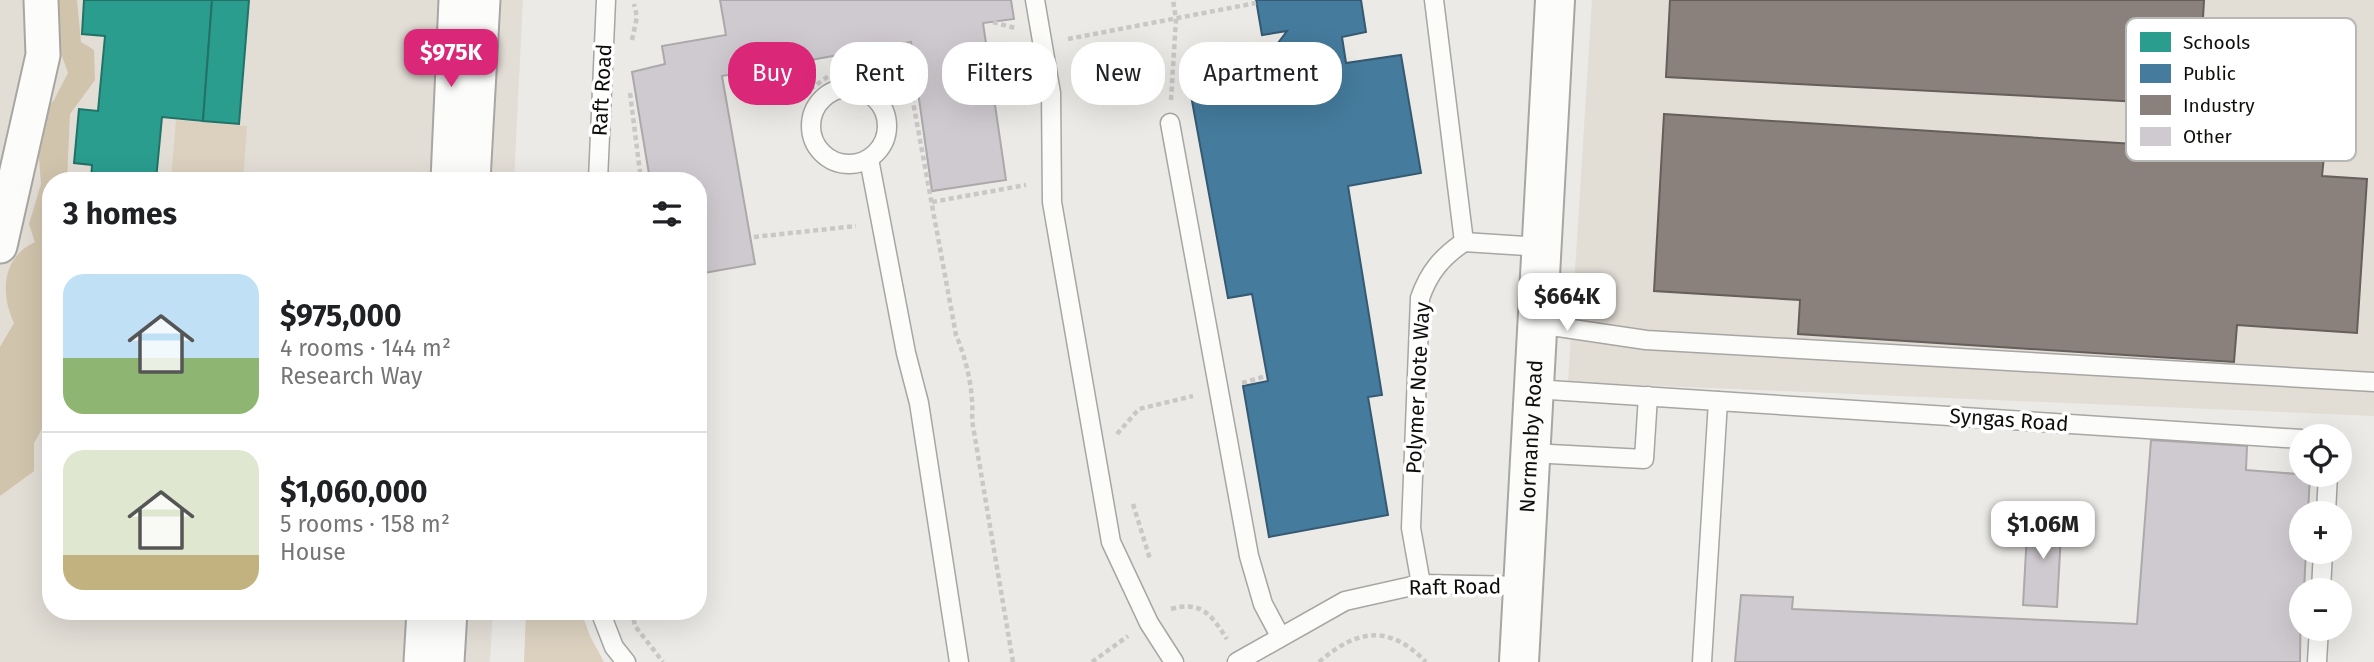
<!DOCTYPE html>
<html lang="en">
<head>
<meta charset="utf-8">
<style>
  :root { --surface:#fff; --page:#f2f2f2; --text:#202124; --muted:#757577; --line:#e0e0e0; --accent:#db2777 }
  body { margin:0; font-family:"Fira Sans",sans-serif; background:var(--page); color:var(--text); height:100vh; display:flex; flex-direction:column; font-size:26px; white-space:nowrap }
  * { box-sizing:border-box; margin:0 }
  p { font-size:23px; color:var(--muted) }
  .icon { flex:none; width:38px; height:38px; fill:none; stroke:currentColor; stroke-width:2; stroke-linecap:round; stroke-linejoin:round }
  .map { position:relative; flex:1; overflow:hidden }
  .details { position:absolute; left:42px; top:172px; width:665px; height:448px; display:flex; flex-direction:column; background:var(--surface); border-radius:28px; box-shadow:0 7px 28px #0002 }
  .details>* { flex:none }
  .hud { position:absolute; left:728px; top:42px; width:665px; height:63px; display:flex; gap:14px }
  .fabs { position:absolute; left:2289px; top:424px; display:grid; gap:14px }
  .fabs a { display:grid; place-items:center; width:63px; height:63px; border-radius:50%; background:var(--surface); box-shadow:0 7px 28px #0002; font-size:35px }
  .price { position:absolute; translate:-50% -60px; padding:0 16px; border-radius:14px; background:#fff; color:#222; font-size:23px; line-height:46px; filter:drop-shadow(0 2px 4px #0008) }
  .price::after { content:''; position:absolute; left:50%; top:42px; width:21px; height:16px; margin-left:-10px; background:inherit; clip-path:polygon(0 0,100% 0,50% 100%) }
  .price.current { background:var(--accent); color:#fff }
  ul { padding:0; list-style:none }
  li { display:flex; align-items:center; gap:21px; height:175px; padding:0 21px }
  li+li { border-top:2px solid var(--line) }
  li span { display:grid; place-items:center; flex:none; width:196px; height:140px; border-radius:21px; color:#555 }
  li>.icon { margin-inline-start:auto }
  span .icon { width:84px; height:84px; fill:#fffc; stroke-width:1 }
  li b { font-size:30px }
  h2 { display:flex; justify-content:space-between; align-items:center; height:84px; padding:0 21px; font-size:30px }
  .tag { padding:0 24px; border-radius:28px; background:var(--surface); box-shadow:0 7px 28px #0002; font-size:24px; line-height:63px }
  .tag.current { background:var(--accent); color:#fff }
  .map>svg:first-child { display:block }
  .built { fill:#e2ddd5 }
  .green { fill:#dcd1bf }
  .forest { fill:#d1c4ad }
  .schools { fill:#2a9d8f; stroke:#227267; stroke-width:2 }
  .public { fill:#457b9d; stroke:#355a71; stroke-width:2 }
  .industry { fill:#8a817c; stroke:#655e5a; stroke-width:2 }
  .building { fill:#cfcacf; stroke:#aba9a9; stroke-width:2 }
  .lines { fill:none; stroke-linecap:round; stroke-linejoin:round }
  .service-casing { stroke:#a7a6a3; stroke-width:21 }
  .minor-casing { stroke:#a7a6a3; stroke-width:37 }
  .tertiary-casing { stroke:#a7a6a3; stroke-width:42 }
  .path { stroke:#c9c8c6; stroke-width:4.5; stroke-dasharray:5 3.5; stroke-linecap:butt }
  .service { stroke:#fcfcfb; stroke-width:18 }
  .minor { stroke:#fcfcfb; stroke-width:33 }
  .tertiary { stroke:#fcfcfb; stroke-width:38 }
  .labels { text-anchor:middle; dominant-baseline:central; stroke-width:7; stroke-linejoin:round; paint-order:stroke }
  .street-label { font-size:21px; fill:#0f0e0b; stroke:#fff }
  .key { fill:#fff; stroke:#b7b7b6; stroke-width:2 }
  .key-label { font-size:19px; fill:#0f0e0b }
</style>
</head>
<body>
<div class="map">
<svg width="2374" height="662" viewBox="0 0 2374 662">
  <rect width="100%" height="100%" fill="#eceae7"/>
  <g class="built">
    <path d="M0 0H523L514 180H51V611H493L490 662H0Z"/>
    <path d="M1592 0H2374V416L1568 382Z"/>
  </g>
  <g class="green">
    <path d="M176 120 247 126 243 180H171Z"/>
    <path d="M526 611H581L590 636 604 662H524Z"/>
  </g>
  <path class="forest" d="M57 0H77L81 42 94 50 95 80 70 114 67 180H51V240L47 254 51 261V413L34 443V471L0 496V347L14 323C0 293 2 257 35 242L29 224 41 184 36 121 54 100 68 73 59 48Z"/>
  <g class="schools">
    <path d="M84 0H212L203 121 162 117 156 180H91L92 165 74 163 79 109 98 111 105 36 82 34Z"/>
    <path d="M212 0H249L239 124 203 121Z"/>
  </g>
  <path class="public" d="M1256 0H1361L1366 32 1342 37 1346 63 1401 55 1421 173 1348 186 1382 395 1368 397 1388 515 1269 537 1243 386 1268 381 1252 294 1228 298 1190 90 1309 69 1305 45 1285 48 1278 43 1287 31 1262 35Z"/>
  <g class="industry">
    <path d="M1670 0H2204L2198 105 1666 77Z"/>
    <path d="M1664 114 2324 156 2322 176 2367 179 2357 333 2237 325 2234 362 1798 334 1800 300 1654 291Z"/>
  </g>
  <g class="building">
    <path d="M720 0H1011L1014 19 983 23 1006 180 932 191 911 42 722 76 755 264 698 274V180H650L632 72 665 64 662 46 726 35Z"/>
    <path d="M2151 440 2247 446 2246 470 2310 475 2308 513H2301V551H2306L2304 590H2301L2300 662H1735L1741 595 1793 597 1792 609 2137 624Z"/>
    <path d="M2028 515 2062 516 2057 607 2023 605Z"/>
  </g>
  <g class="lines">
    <defs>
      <g id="service">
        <path d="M1035 0 1051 93 1052 202 1111 542 1149 623 1174 662"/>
        <circle cx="849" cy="126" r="38"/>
        <path d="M1170 123 1249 556 1263 604 1280 636"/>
        <path d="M869 159 906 353 919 403 959 662"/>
        <path d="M598 180 606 0"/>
        <path d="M1464 242 1542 247"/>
        <path d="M1538 324 1646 340 2374 382"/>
        <path d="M1534 389 1718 401"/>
        <path d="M1531 453 1644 459 1648 396"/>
        <path d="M2326 513 2328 474"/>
        <path d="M1421 584 1411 528 1420 298C1429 272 1442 257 1464 242L1434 0"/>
        <path d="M2321 590 2323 551"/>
        <path d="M600 611 614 647 626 662"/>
        <path d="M1237 662 1345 601 1421 584 1524 586"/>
        <path d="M1702 662 1718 401 2301 439"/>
        <path d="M2317 662 2319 628"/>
      </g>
      <g id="minor">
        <path d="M448 180 456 0"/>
        <path d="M473 180 483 0"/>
        <path d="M0 246 43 55 41 0"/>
        <path d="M421 662 424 611"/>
        <path d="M447 662 450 611"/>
      </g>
      <g id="tertiary">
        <path id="s1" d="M1519 662 1555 0"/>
      </g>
    </defs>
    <use href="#service" class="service-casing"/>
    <use href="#minor" class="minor-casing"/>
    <use href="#tertiary" class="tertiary-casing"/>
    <g class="path">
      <path d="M993 22 1015 28"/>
      <path d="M1068 39 1256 3"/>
      <path d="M632 40 637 17 634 4"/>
      <path d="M843 67 844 88"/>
      <path d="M630 93 641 180"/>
      <path d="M796 99 843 66 911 91 956 335C967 361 974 392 972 420L1013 662"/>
      <path d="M1171 100 1176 19 1173 0"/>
      <path d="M932 202 1026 185"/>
      <path d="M754 237 856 226"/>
      <path d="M1242 383 1266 376"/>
      <path d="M1117 434 1139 409 1193 396"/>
      <path d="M1133 504 1150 559"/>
      <path d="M1171 609C1202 600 1212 616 1227 639"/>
      <path d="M632 611 635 626 663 662"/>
      <path d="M1092 662 1128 636"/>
      <path d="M1319 662C1357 629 1389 624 1426 662"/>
    </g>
    <use href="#service" class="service"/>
    <use href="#minor" class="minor"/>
    <use href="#tertiary" class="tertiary"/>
  </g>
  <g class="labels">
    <g class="street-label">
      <text transform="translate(602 90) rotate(-87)">Raft Road</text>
      <text transform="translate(1418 388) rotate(-87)">Polymer Note Way</text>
      <text transform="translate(2009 420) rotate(4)">Syngas Road</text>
      <text stroke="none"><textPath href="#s1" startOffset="226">Normanby Road</textPath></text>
      <text transform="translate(1455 587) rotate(-1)">Raft Road</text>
    </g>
  </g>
  <rect x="2126" y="18" width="230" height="143" rx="10" class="key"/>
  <rect x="2140" y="32" width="31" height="20" fill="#2a9d8f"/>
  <rect x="2140" y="64" width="31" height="19" fill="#457b9d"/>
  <rect x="2140" y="95" width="31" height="20" fill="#8a817c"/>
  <rect x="2140" y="127" width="31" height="19" fill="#cfcacf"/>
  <g class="key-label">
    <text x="2183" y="49">Schools</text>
    <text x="2183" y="80">Public</text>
    <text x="2183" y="112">Industry</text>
    <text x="2183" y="143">Other</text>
  </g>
</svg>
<div class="fabs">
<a><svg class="icon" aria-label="locate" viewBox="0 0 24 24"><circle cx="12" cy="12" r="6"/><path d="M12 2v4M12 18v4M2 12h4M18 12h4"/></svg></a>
<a>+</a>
<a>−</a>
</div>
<b class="price current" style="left:451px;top:89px">$975K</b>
<b class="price" style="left:1567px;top:333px">$664K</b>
<b class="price" style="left:2043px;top:561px">$1.06M</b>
<div class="hud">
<a class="tag current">Buy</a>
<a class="tag">Rent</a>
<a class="tag">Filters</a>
<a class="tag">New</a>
<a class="tag">Apartment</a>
</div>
<section class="details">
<h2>3 homes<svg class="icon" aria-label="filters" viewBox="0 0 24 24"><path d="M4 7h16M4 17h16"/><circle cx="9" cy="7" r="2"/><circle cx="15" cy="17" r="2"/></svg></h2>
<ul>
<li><span style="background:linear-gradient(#bfe0f5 60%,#8fb573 0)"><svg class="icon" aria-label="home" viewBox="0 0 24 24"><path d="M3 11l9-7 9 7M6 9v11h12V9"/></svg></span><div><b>$975,000</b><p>4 rooms · 144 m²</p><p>Research Way</p></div></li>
<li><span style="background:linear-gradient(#dfe7d0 75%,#c2b280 0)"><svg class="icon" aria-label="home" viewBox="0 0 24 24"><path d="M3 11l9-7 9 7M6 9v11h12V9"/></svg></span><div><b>$1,060,000</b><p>5 rooms · 158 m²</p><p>House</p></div></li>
</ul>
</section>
</div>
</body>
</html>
